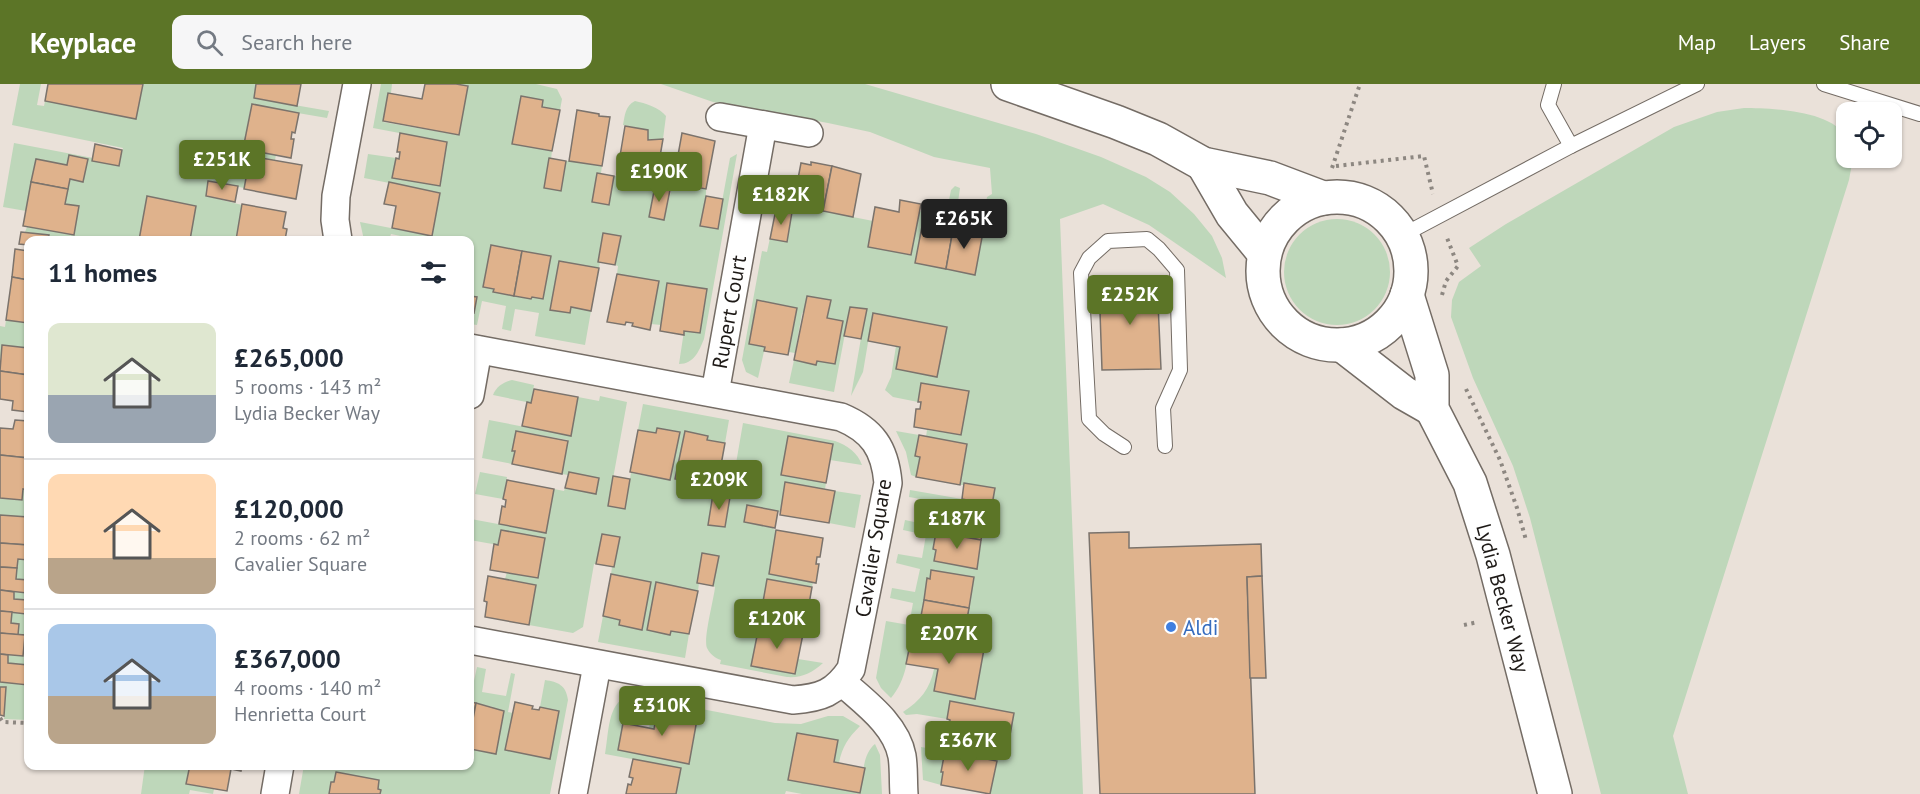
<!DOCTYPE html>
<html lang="en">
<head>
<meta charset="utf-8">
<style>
  :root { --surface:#fff; --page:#f6f6f7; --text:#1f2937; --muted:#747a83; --line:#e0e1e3; --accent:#5c7527 }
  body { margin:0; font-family:"PT Sans",sans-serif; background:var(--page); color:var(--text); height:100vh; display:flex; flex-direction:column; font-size:22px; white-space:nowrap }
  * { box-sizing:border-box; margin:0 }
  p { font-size:20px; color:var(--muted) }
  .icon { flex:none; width:33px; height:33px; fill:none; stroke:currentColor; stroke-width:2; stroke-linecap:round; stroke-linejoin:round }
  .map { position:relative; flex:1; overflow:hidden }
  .details { position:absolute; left:24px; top:152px; width:450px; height:534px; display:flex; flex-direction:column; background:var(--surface); border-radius:12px; box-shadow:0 2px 4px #0004 }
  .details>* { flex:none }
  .buttons { position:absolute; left:1836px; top:18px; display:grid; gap:12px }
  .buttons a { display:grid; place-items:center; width:66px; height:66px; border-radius:12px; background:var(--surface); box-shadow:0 2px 4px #0004; font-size:30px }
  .price { position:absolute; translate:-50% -51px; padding:0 14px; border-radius:6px; background:var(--accent); color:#fff; font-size:20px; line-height:39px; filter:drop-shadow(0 2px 3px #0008) }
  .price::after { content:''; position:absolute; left:50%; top:36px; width:18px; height:14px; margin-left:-9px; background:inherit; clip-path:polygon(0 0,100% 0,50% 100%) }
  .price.selected { background:#222; color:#fff }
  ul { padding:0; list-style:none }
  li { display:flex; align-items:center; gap:18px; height:150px; padding:0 24px }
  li+li { border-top:2px solid var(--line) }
  li span { display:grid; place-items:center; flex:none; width:168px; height:120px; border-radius:12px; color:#555 }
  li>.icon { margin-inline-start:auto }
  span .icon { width:72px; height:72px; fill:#fffc; stroke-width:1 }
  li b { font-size:26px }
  h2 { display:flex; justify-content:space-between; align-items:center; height:72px; padding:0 24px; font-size:26px }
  header { display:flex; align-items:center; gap:36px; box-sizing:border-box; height:84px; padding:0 30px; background:var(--accent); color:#fff }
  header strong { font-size:28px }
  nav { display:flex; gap:33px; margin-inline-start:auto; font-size:21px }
  .search { width:420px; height:54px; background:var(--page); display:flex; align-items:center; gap:15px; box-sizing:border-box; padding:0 21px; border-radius:12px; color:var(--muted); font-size:22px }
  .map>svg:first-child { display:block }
  .green { fill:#bed7ba; fill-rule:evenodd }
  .building { fill:#dfb28c; stroke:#7b736c; stroke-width:1.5 }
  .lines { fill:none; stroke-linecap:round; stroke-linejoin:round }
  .service-casing { stroke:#746c65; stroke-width:16 }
  .minor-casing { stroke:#746c65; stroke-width:30 }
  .tertiary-casing { stroke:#746c65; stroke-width:36 }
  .path { stroke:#8d8781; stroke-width:4; stroke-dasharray:3 4.5; stroke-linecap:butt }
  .service { stroke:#fff; stroke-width:14 }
  .minor { stroke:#fff; stroke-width:27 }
  .tertiary { stroke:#fff; stroke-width:33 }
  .shop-dot { fill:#3f7fe0; stroke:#fff; stroke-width:2 }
  .labels { text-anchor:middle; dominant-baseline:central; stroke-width:4.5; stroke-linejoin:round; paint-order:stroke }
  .street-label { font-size:21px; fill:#1d1916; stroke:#fff }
  .shop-label { font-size:21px; fill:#366cbe; stroke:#fff; text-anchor:start }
</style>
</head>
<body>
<header>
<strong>Keyplace</strong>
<div class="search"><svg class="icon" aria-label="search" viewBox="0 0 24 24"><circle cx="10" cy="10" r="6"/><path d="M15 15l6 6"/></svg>Search here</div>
<nav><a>Map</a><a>Layers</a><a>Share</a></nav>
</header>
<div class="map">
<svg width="1920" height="710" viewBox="0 0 1920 710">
  <rect width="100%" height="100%" fill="#eae1d9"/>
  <g class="green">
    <path d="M20 0H41L37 21 44 22 45 17 136 35 143 0H256L254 14 329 27 327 34 251 21 243 65 276 71 275 76 251 72 244 104 209 97 206 112 242 121 236 156H190L196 122 147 112 139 156H48V151L25 148 27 143 74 151 79 122 65 120 70 95 83 97 88 75 69 72 67 81 26 127 3 123 14 59 93 74V77L119 82 123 64 12 41Z"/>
    <path d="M381 0H392L391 9H388L383 38 458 51 467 2 456 0H536L557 5 562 15 560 26 542 23 513 60 552 67 551 75H549L544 104 561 107 566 77H569L602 82 601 89H597L592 118 609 121 614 92H616L617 90 656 96 649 132 664 136 673 99 706 105V112L700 141 717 145 730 74 737 70 704 255C699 267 694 280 679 280L684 247 700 249 707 205 668 199 661 241 651 240 659 198 617 190 618 182 615 181 621 152 603 149 598 177 600 178 599 184 559 177 550 225 570 229 571 223 591 227 585 261 535 252 539 229 515 225 511 247 502 245 506 222 482 217 477 241 470 240V228L474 229 477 213 470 211V156H420L391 150 389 156H364L360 138 432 152 440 109 364 94 368 70 396 74 392 93 440 102 447 58 373 44ZM491 161 551 172 531 215 494 208V205L483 203Z"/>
    <path d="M661 0H865L1036 50 1101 73 1146 93 1170 108 1194 130 1212 152 1222 174 1226 194 1149 141 1103 120 1060 135 1083 710H990L997 677 955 669 957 664 1005 673 1014 630 950 618 947 635 917 630 906 631 903 628C920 617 930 605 934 585H938L934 607 975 615 984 565 912 551C907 575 907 595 891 614L881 604 876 594 886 537 909 541 913 519 890 514 892 504 915 508 920 485 896 479 898 470 922 474 926 451 903 446 905 436 928 441 932 417 909 413 910 406 991 420 995 404 965 399 964 401H960L926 353 927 346 961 351 968 307 921 299 918 318 893 313 885 306 891 293 896 262 900 263 896 285 937 292 946 244 873 229 863 288 851 312 866 225 850 223 834 308 789 299 794 276 815 281 817 277 835 280 827 234 831 216 802 229 795 269 789 268 797 224 758 216 749 260 765 263 758 294 746 288 742 276 762 167 767 168 770 154 787 157 793 121 873 137 869 163 911 171 919 127 946 131 951 106 955 102 960 104 956 132 983 137 987 113 992 110 990 84 934 73 870 48 828 39 713 18ZM935 136 972 143V146L983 148 975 191 923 137 934 139ZM944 419 986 426 977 485 934 476 936 466 933 465 939 427 942 428ZM932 486 974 494 964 552 921 544 923 533 921 532 927 495H930Z"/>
    <path d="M635 17C645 19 660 24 666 32L663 55 648 56V46L623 41C625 31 625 22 635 17Z"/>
    <path d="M1744 24C1769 24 1834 26 1846 54 1848 59 1846 68 1846 74H1853L1849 96 1673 652 1688 710H1601L1530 434 1513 382 1473 294 1451 233 1452 216 1459 198 1481 182 1469 164 1506 140 1674 43 1717 28Z"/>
    <circle cx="1337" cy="188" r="53"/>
    <path d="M6 236 28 239V264L3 261 0 277V242L5 243Z"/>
    <path d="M512 296 534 301 531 319 493 311C496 303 503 298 512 296Z"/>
    <path d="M600 312 627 318 608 422 625 424 631 389 670 396 680 348 657 344 656 349 638 346 643 320 729 336 725 359 707 356V352L685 347 684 352 675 395 717 403 716 410H714L709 441 725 443 743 339 835 357C847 361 858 369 862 381L830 376 788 352 781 391 826 399 825 405 786 398 780 428 747 422 744 438 773 444V445L776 446 769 490 813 498 812 503 767 495 803 543 801 550 759 542 751 581 795 590 798 575 823 579C812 589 802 594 787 593L720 580 721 576C715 574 710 570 707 564 703 555 714 515 715 503L713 502 719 472 702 469 697 499H699L698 507 656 499 647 546 670 551 671 547 689 550 685 574 598 558 603 532 620 536V541L642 545 651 498 611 490 612 483H614L620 454 602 450 596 480H594L583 543 573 549 529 541 536 501 505 495 507 488 538 494 545 454 501 446 498 461 470 456 471 435 546 449 554 405 564 407 565 404 596 410 598 394 569 388 568 391 562 390 568 356 516 347 512 366 515 367 512 380 482 374 489 336 571 352 578 313 599 317Z"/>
    <path d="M896 347 919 351 915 372 920 373 916 393 911 391 906 368Z"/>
    <path d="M480 388 507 393 503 415 475 410Z"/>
    <path d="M23 405 28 406V433L0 431V414L21 416Z"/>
    <path d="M835 407 861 411 855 444 829 439Z"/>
    <path d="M18 475 28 476V581L8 579V571L23 572 25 552 18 551 11 539 12 528 26 529 27 517 14 515V508L27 509 28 496 16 495Z"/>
    <path d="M477 583 486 585 482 608 506 612 511 589 515 590 508 628 513 629 506 666 550 675 558 627 540 623 545 596C558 598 566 601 568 616L550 710H380V706L378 705 379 696 336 689 334 698H331L329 710H299L304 681H470V665L496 670 504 628 493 625V623L470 618V606H472Z"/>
    <path d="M0 598 28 601V636L4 635 6 604 0 603Z"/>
    <path d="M628 612 618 666 689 680 698 630 659 623 654 645 649 644 655 616 775 639 801 640 828 632H843L860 642C848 654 842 663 839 679L834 678 838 656 797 649 788 695 860 709C863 694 862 670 875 660L880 671 882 710H802L786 707 785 710H676L680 684 605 670C609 650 607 619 628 612Z"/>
    <path d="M921 663 945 667 941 687 943 688 941 701 923 696Z"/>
    <path d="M145 681H190L186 700 214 705 213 710 190 706 189 710H141Z"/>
  </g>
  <g class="building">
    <path d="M48 0H143L136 35 45 17Z"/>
    <path d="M256 0H301L297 22 254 14Z"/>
    <path d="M425 0H456L468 2 459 51 383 37 388 9 422 15Z"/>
    <path d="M521 12 543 16 542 23 560 26 552 67 512 60Z"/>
    <path d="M252 20 299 29 295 49 292 48 291 55H294L291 74 243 65Z"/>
    <path d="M577 26 599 30V32L610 33 602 82 569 77Z"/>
    <path d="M625 42 648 46V56L663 55 656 96 617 90Z"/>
    <path d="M400 49 447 58 440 102 392 94 396 74 399 75 400 68H397Z"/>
    <path d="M682 49 715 57 706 105 673 99Z"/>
    <path d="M95 60 122 66 119 82 92 77Z"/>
    <path d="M69 71 88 75 83 98 70 95 68 105 31 98 36 75 67 81Z"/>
    <path d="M250 72 302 81 296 115 244 105Z"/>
    <path d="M549 74 566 77 561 107 544 104Z"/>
    <path d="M811 78 832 82 823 127 793 121 801 79 811 81Z"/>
    <path d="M832 82 861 90 853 133 823 127Z"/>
    <path d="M597 89 614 92 609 121 592 118Z"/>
    <path d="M208 97 238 102 235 118 206 112Z"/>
    <path d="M31 98 68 105 65 120 79 122 74 151 23 142Z"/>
    <path d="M389 98 440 109 432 152 392 144 396 122 384 120Z"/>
    <path d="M655 102 670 106 664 136 649 133Z"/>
    <path d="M147 112 196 122 190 156H139Z"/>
    <path d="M706 112 723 115 718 145 700 142Z"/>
    <path d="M900 116 921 120 911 171 868 163 875 123 899 128Z"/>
    <path d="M242 120 286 128 283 144 287 145 285 156H236Z"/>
    <path d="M776 125 792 128 787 158 770 155Z"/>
    <path d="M934 136 954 140 946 185 915 179 923 137 934 139Z"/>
    <path d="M954 140 972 143V146L983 148 975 191 946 185Z"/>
    <path d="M21 148 49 151 48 156H28V161L19 160Z"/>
    <path d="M603 149 621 152 615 181 598 178Z"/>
    <path d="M491 161 522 167 514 212 493 208 494 205 483 203Z"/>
    <path d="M15 165 28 167V196L12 193Z"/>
    <path d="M522 167 551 172 543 215 532 213 531 215 514 212Z"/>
    <path d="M559 177 599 184 591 227 571 223 570 229 550 226Z"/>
    <path d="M617 190 659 197 650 246 632 242 633 239 626 238 625 241 607 238Z"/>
    <path d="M12 193 28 196V239L6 236Z"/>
    <path d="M1157 197 1161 285 1102 286 1099 199Z"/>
    <path d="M667 199 707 205 700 249 684 247V251L660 247Z"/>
    <path d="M470 212 477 213 474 229 470 228Z"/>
    <path d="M807 212 831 216 827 234 843 237 835 280 817 277 816 281 794 276Z"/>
    <path d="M757 216 797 224 788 271 764 267 765 263 749 260Z"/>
    <path d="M850 223 867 225 861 255 844 252Z"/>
    <path d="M873 229 947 243 937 293 896 285 900 263 868 257Z"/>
    <path d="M2 261 28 264V291L0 287Z"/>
    <path d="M0 287 28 291V328L12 326 13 317 0 315Z"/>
    <path d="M921 299 969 307 961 351 914 343 916 325H920L921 318H918Z"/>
    <path d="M534 305 578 313 571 352 522 342 527 318 531 319Z"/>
    <path d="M15 336 28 337V374L0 371V344L13 345Z"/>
    <path d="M657 344 680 348 670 396 630 388 638 346 656 349Z"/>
    <path d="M516 347 568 357 562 390 512 380 515 367H512Z"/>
    <path d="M685 347 708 352 707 356 725 359 717 403 675 395Z"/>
    <path d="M919 351 967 360 960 401 916 393 920 373 915 372Z"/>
    <path d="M788 352 833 360 826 399 781 391Z"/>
    <path d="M0 371 28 374 26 389H28V406L23 405 22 416 0 414Z"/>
    <path d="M569 388 599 394 596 410 565 404Z"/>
    <path d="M613 392 630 395 625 425 608 422Z"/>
    <path d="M507 396 554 405 546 449 499 440 502 422 505 423 506 416 503 415Z"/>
    <path d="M785 398 835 407 829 439 780 431Z"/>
    <path d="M964 399 995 404 992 421 962 415Z"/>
    <path d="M713 410 730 413 725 443 708 441Z"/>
    <path d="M944 419 986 426 981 456 936 448 940 427 942 428Z"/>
    <path d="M747 421 778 427 775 444 744 438Z"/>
    <path d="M0 431 28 433V461L0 459Z"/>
    <path d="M501 446 545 454 538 494 490 486 494 460 498 461Z"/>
    <path d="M776 446 823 454 820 473H817L816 480H819L816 499 769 490Z"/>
    <path d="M936 448 981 456 977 485 934 477 936 466 933 465Z"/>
    <path d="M1129 448V464L1261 460 1262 492 1247 493 1255 710H1100L1089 449Z"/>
    <path d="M602 450 620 453 614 483 596 480Z"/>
    <path d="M0 459 28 461V476L18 475 17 484 0 483Z"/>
    <path d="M702 469 719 472 713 502 697 499Z"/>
    <path d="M0 483 17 484 16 495 28 496 27 509 0 506Z"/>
    <path d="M931 486 974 493 969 524 924 516 927 494 930 495Z"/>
    <path d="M611 490 651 498 642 546 619 541 620 536 603 532Z"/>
    <path d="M488 492 536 501 529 541 485 533 487 518 484 517Z"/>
    <path d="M1262 492 1266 594H1250L1247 493Z"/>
    <path d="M767 495 812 503 805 543 760 535Z"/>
    <path d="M656 498 698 507 689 550 671 547 670 551 647 546Z"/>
    <path d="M0 506 14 508V515L27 516 26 530 0 527Z"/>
    <path d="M924 516 969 524 964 552 921 544 923 533 921 532Z"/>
    <path d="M0 527 12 528 11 539 19 540 18 551 0 549Z"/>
    <path d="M759 542 803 550 795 590 751 582Z"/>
    <path d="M0 549 25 551 23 572 0 570Z"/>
    <path d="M912 551 984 565 975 615 934 607 938 585 906 580Z"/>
    <path d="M0 570 8 571V579L28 581V601L0 598Z"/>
    <path d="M0 603H6L4 632 0 631Z"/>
    <path d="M950 617 1014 629 1006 673 942 661 946 642 949 643 950 636 947 635Z"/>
    <path d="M470 618 476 619 470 651Z"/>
    <path d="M515 618 533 622 532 625 539 626 540 623 559 627 550 675 505 666Z"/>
    <path d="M476 619 504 627 496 670 470 665V651Z"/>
    <path d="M658 623 698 630 689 680 618 666 623 639 654 645Z"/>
    <path d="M797 649 838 656 834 678 865 684 860 709 788 696Z"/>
    <path d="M945 667 997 677 990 710 941 701 943 688H941Z"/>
    <path d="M633 675 681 684 676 710H626L628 700 631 701 633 694 629 693Z"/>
    <path d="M190 681H242L241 687 231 685 227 707 186 700Z"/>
    <path d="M336 688 379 696 378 705 381 706 380 710H329L331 698H334Z"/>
  </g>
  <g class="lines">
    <defs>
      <g id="service">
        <path d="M1554 0 1548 21 1571 62"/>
        <path d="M1824 0 1920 30"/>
        <path d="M1403 151 1571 62 1697 0"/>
        <path d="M1124 363 1104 350 1089 335 1081 189 1089 174 1108 157 1147 155 1159 165 1177 186 1180 286 1163 324 1165 362"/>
      </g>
      <g id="minor">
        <path d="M720 33 809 49"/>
        <path d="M338 156 335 136 336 112 357 0"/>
        <path d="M470 264 841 333C872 346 885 364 888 399L851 585C835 609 821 614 793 616L470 556"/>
        <path d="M715 309 763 41"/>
        <path d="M470 311 478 266"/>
        <path d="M842 598C864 618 896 640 902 672 904 684 903 697 904 710"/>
        <path d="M275 710 280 681"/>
        <path d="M573 710 597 581"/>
      </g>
      <g id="tertiary">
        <path d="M1008 0 1116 38 1158 55 1203 80 1270 94 1323 114"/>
        <path d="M1203 80 1232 130 1264 169"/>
        <circle cx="1337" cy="187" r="74"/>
        <path d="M1407 211 1432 291V325L1470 399 1493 471 1555 710"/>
        <path d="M1342 261 1404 309 1432 325"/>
      </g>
    </defs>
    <use href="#service" class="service-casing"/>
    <use href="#minor" class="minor-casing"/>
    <use href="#tertiary" class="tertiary-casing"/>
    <g class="path">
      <path d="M1336 82 1424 72 1433 110"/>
      <path d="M1332 84 1360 0"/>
      <path d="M1442 211 1446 197 1458 182 1447 154"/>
      <path d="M1466 305 1500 376 1517 424 1526 456"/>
      <path d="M1464 541 1478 538"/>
      <path d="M0 634 3 638 28 639"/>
    </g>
    <use href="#service" class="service"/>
    <use href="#minor" class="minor"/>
    <use href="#tertiary" class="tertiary"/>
  </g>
  <circle class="shop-dot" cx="1171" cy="543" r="6"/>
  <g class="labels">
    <g class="street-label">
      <text transform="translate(729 228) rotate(-80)">Rupert Court</text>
      <text transform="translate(873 464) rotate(-81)">Cavalier Square</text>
      <text transform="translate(1503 514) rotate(75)">Lydia Becker Way</text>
    </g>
    <g class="shop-label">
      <text x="1183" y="543">Aldi</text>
    </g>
  </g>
</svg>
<div class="buttons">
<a><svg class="icon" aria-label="locate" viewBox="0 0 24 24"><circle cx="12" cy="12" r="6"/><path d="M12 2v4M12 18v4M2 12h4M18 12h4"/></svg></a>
</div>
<b class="price" style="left:222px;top:107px">£251K</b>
<b class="price" style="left:659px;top:119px">£190K</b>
<b class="price" style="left:781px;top:142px">£182K</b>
<b class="price selected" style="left:964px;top:166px">£265K</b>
<b class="price" style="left:1130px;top:242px">£252K</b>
<b class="price" style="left:719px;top:427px">£209K</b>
<b class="price" style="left:957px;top:466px">£187K</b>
<b class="price" style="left:777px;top:566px">£120K</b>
<b class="price" style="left:949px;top:581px">£207K</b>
<b class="price" style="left:662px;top:653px">£310K</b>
<b class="price" style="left:968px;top:688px">£367K</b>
<section class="details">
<h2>11 homes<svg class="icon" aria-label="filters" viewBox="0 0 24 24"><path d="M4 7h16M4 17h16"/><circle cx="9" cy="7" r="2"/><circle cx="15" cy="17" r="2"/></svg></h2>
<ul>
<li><span style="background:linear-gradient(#dfe7d0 60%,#9aa5b1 0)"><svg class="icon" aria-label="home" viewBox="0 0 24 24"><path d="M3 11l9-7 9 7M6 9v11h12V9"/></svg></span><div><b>£265,000</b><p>5 rooms · 143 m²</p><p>Lydia Becker Way</p></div></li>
<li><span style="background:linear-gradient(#ffd9b3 70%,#b9a48a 0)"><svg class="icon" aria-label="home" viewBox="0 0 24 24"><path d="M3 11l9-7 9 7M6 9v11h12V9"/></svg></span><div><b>£120,000</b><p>2 rooms · 62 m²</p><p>Cavalier Square</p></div></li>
<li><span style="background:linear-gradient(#a9c7e8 60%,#b9a48a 0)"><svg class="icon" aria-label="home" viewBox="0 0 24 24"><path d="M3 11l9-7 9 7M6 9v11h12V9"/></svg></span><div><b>£367,000</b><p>4 rooms · 140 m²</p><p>Henrietta Court</p></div></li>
</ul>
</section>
</div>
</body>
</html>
